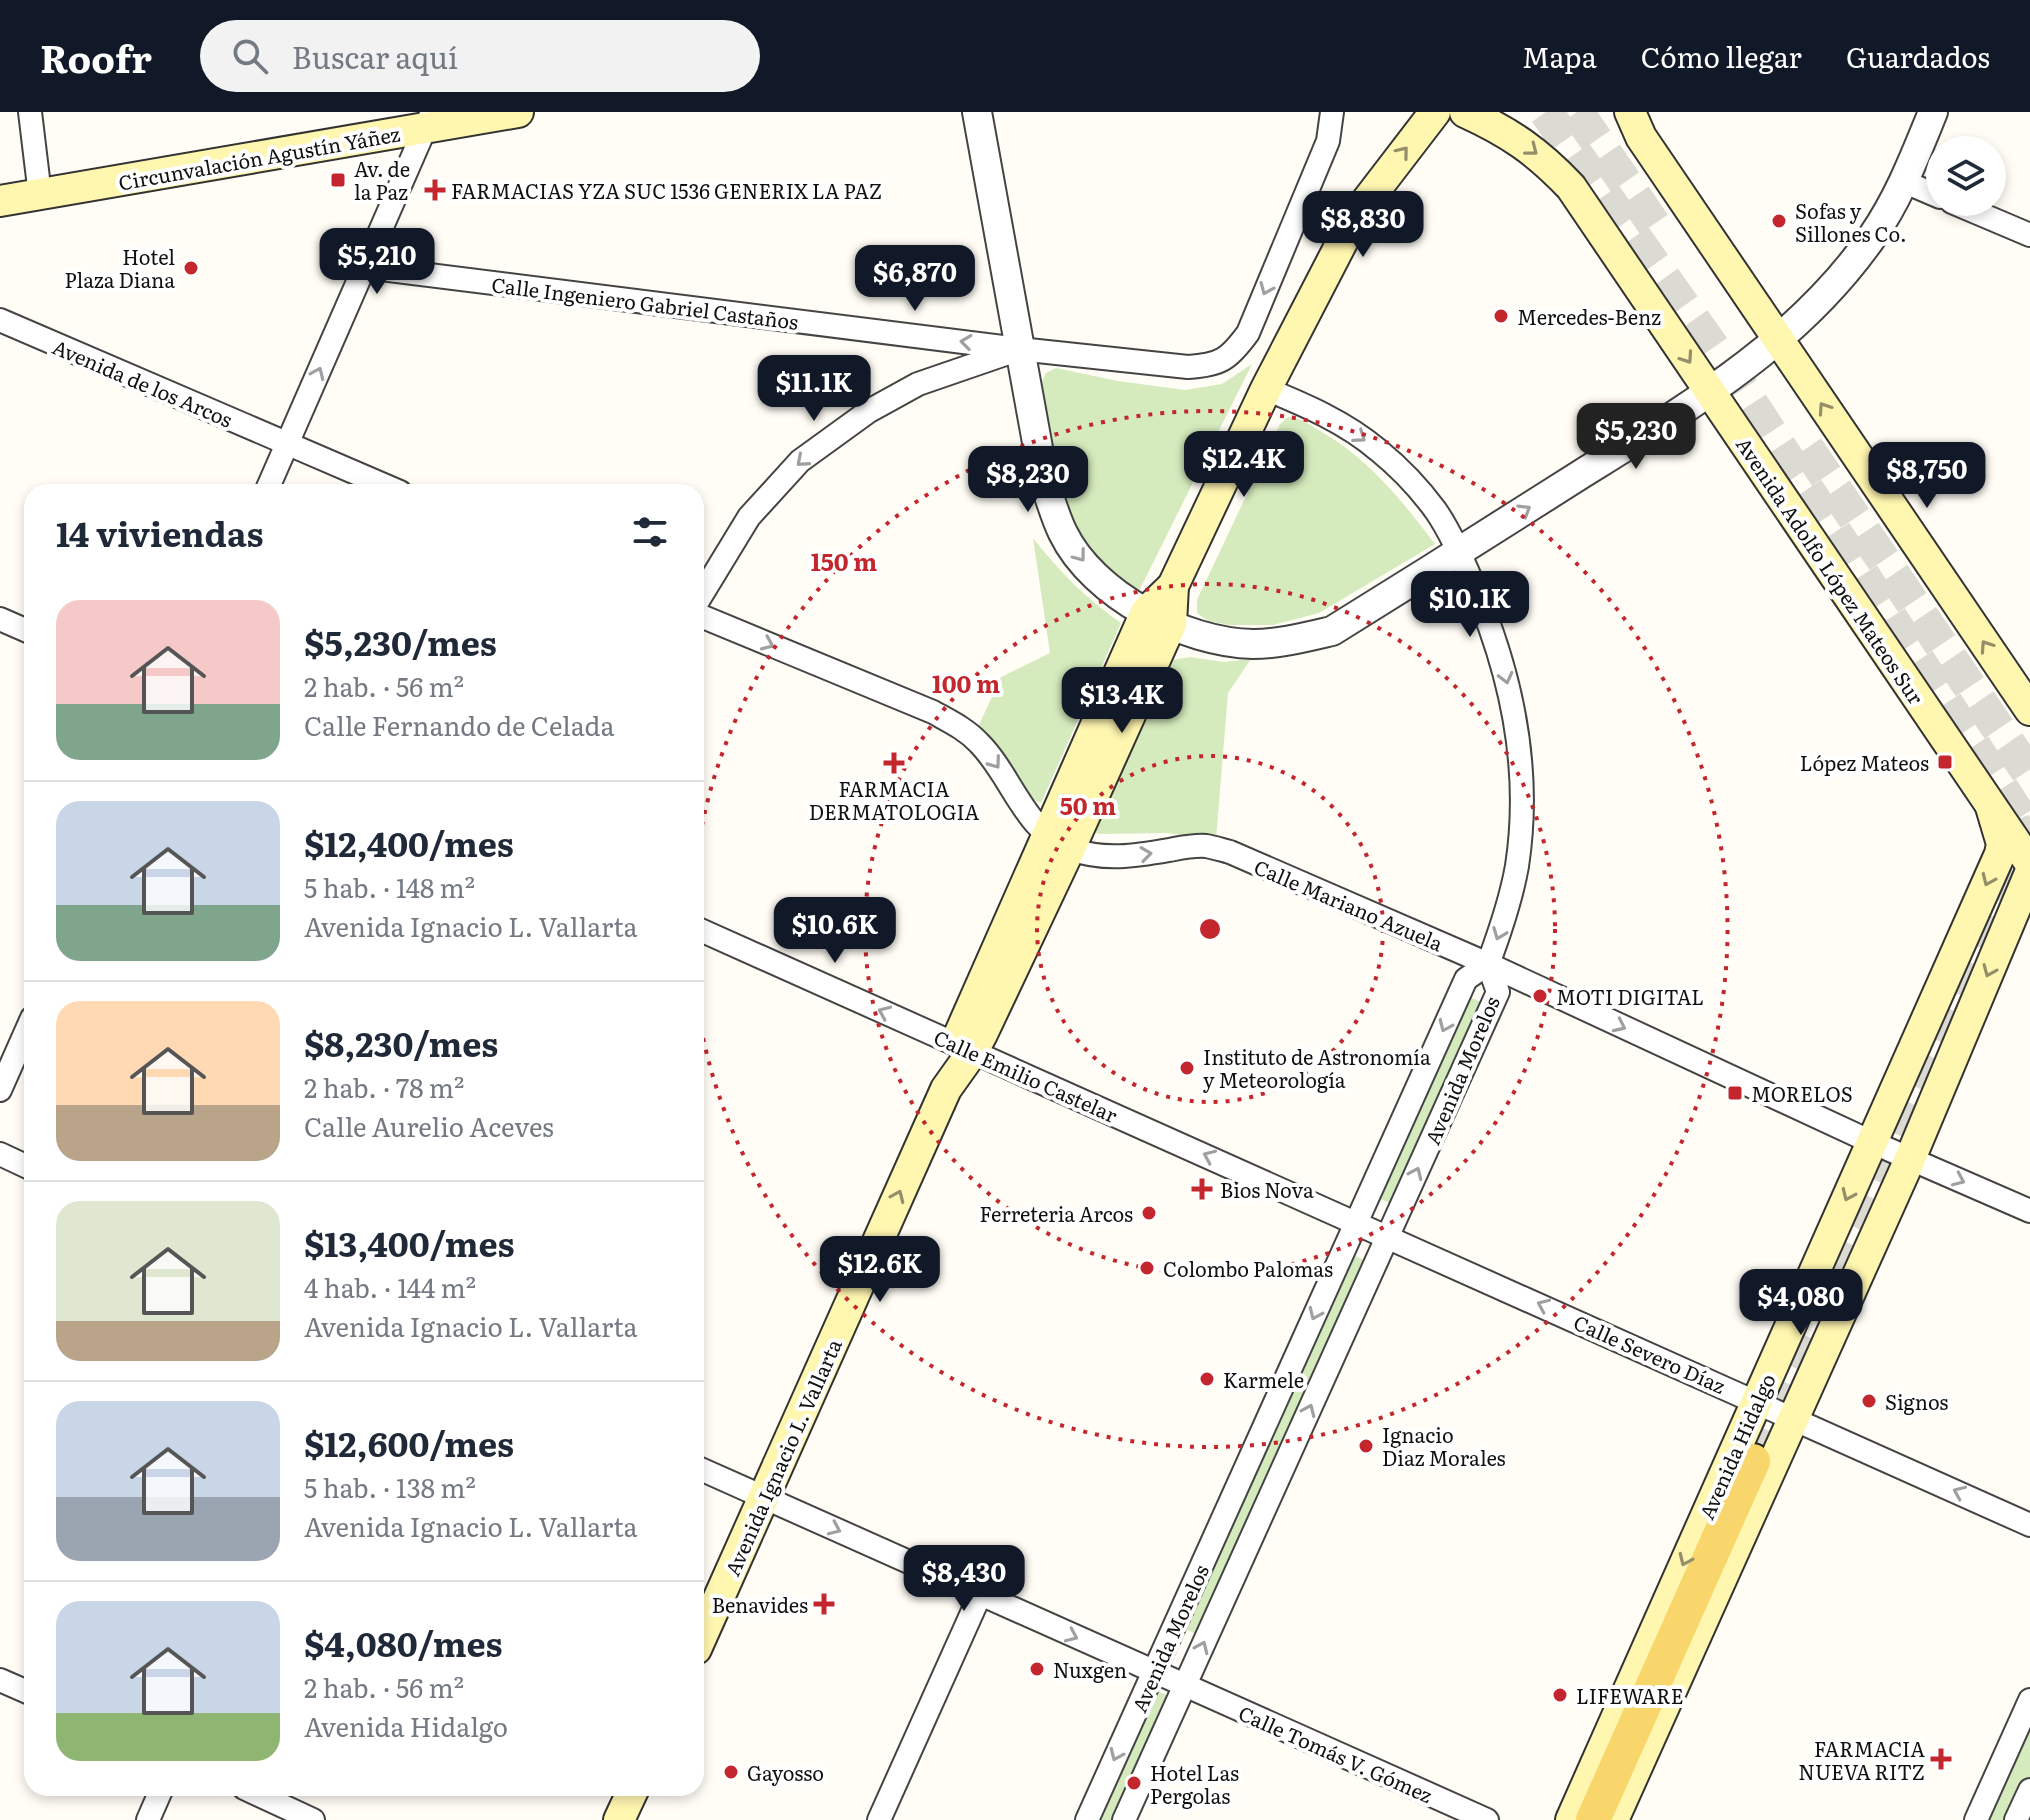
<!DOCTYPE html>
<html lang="es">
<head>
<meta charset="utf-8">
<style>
  :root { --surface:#fff; --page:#f2f2f3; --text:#1f2937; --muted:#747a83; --line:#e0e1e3; --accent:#111827 }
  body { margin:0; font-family:Literata,serif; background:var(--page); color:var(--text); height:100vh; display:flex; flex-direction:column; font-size:30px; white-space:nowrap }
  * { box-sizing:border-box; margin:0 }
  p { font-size:26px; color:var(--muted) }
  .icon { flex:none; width:44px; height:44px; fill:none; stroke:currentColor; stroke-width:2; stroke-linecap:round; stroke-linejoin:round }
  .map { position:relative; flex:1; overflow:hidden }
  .sheet { position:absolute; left:24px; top:372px; width:680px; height:1312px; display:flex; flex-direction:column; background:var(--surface); border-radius:24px; box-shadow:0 4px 12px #0003 }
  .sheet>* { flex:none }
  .buttons { position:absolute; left:1926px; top:24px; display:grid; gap:16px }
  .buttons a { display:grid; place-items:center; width:80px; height:80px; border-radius:50%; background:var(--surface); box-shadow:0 4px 12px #0003; font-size:40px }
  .price { position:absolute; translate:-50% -68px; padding:0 18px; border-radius:16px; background:var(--accent); color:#fff; font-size:26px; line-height:52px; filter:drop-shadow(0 2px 4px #0008) }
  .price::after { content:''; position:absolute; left:50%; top:48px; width:24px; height:18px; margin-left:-12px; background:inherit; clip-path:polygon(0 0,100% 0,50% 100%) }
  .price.on { background:#222; color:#fff }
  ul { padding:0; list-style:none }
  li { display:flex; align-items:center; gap:24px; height:200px; padding:0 32px }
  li+li { border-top:2px solid var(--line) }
  li span { display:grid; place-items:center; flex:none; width:224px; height:160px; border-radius:24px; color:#555 }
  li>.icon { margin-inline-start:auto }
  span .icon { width:96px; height:96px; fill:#fffc; stroke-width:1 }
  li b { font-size:34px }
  h2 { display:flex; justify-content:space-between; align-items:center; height:96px; padding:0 32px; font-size:34px }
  header { display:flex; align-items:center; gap:48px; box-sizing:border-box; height:112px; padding:0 40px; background:var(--accent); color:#fff }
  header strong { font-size:38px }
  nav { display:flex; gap:44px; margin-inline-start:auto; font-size:28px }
  .search { width:560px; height:72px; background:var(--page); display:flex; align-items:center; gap:20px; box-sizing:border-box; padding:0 28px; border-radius:44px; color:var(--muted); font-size:30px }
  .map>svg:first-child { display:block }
  .green { fill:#d5ebbd }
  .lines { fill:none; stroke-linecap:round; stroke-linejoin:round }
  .primary-tunnel { stroke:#dbdad3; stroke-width:34; stroke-dasharray:34 17; stroke-linecap:butt }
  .minor-casing { stroke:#444; stroke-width:26 }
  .tertiary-casing { stroke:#444; stroke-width:32 }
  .secondary-casing { stroke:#333; stroke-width:34 }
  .primary-casing { stroke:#222; stroke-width:38 }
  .minor { stroke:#fff; stroke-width:22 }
  .tertiary { stroke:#fff; stroke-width:28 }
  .secondary { stroke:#fff6b0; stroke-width:30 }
  .primary { stroke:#f9d66b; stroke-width:34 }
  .oneway { stroke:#948f68 }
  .oneway2 { stroke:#a0a0a0 }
  .ring { fill:none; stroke:#c4262e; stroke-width:4; stroke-dasharray:4 8 }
  .poi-dot { fill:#c4262e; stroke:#fff; stroke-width:3 }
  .labels { text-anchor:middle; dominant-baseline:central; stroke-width:8; stroke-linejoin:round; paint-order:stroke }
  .street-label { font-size:20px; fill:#111; stroke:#fff }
  .poi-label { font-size:20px; fill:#111; stroke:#fff; text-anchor:start }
  .centre { fill:#c4262e; stroke:#fff; stroke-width:4 }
  .ring-label { font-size:24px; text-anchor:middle; font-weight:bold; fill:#c4262e; stroke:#fff; stroke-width:8; stroke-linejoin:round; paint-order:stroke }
</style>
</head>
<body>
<header>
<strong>Roofr</strong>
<div class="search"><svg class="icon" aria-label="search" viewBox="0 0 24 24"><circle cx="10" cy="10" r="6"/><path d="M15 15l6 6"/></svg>Buscar aquí</div>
<nav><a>Mapa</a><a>Cómo llegar</a><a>Guardados</a></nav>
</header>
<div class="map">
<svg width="2030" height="1708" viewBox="0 0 2030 1708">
  <rect width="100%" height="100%" fill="#fffdf5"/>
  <g class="green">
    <path d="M1252 252 1139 479C1057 437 1056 353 1041 272L1046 261 1056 256 1118 269 1185 278 1222 272Z"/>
    <path d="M1288 305C1301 306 1310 313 1322 320 1370 348 1402 389 1435 432L1319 501 1273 513H1229L1208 509 1197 501V488L1280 312Z"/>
    <path d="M1033 426C1059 459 1086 487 1121 511L1041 691 1027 685 979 613 1001 565 1050 541Z"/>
    <path d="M1190 545 1224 550 1251 547 1228 581 1216 727 1167 721 1099 722 1093 719 1172 548Z"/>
    <path d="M1467 884 1481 890 1392 1092 1378 1086Z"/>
    <path d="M1349 1141 1366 1149 1198 1523 1181 1515Z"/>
    <path d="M1151 1576 1169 1584 1114 1708H1093Z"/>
    <path d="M2030 1588V1678L2016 1708H1976Z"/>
  </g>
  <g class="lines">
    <g class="primary-tunnel">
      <path d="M1546 0 1736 268 2030 720"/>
      <path d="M1577 0 1655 114"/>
      <path d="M1807 336 2030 663"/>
      <path d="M1753 1349 2014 754 2017 719 2013 709"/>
    </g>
    <defs>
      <g id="minor">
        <path d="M30 0 40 83"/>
        <path d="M1905 70 1940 85"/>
        <path d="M1952 90 2030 123"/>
        <path d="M365 155 1019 237 1188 255C1221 253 1229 247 1248 221L1328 29 1332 0"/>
        <path d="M0 208 400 380"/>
        <path d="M1266 277C1305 293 1345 310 1378 338 1399 355 1420 377 1436 399 1451 421 1462 446 1472 470 1511 559 1532 656 1517 754 1511 788 1500 820 1488 852"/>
        <path d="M266 380 430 5"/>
        <path d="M696 492 749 405 800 349 869 299 918 272 1014 239"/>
        <path d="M696 502 933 600C949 609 966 617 979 631 1012 664 1024 719 1071 737 1104 749 1135 744 1169 738 1180 736 1194 733 1206 734 1213 735 1222 738 1230 740L1488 852 1867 1028 2030 1099"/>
        <path d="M0 507 32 521"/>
        <path d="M696 816 2030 1413"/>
        <path d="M0 978 32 906"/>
        <path d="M0 1042 32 1057"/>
        <path d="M696 1355 1487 1708"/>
        <path d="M0 1568 32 1582"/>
        <path d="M244 1676 313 1708"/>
        <path d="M148 1708 162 1676"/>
        <path d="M879 1708 980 1483"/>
        <path d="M1087 1708 1466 867 1488 852"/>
        <path d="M1124 1708 1498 880 1488 852"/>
        <path d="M1976 1708 2030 1588"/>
        <path d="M2016 1708 2030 1678"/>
      </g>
      <path id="tertiary" d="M977 0 1044 369C1050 386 1055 405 1063 421 1093 483 1185 531 1253 532 1279 532 1306 525 1332 519 1416 467 1500 414 1583 361 1689 295 1799 230 1872 125 1899 86 1915 44 1933 0"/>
      <g id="secondary">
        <path d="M1465 0C1509 20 1537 39 1571 75L2030 751"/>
        <path d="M1630 0 1641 25 2030 598"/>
        <path d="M0 89 518 0"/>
        <path d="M960 921 1146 500 1173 474 1266 277 1356 103 1435 0"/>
        <path d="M696 1537 946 977 973 939 982 922 1070 736 1171 512 1173 474"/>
        <path d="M619 1708 634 1676"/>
        <path d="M1571 1708 2000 742 2002 732 1991 695"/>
        <path d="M1613 1708 1910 1047 2030 761"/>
      </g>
      <path id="primary" d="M1593 1708 1753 1349"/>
    </defs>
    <use href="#minor" class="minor-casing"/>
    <use href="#tertiary" class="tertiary-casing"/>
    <use href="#secondary" class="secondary-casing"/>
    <use href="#primary" class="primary-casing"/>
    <use href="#minor" class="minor"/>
    <use href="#tertiary" class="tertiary"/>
    <use href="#secondary" class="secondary"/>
    <use href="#primary" class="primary"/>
  </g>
  <defs><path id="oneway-chevron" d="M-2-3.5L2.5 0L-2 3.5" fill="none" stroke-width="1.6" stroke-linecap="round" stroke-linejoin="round" transform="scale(2)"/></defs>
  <g class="oneway">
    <use href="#oneway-chevron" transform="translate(1532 38) rotate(38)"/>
    <use href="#oneway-chevron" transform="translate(1403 40) rotate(-51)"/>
    <use href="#oneway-chevron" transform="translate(1687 246) rotate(56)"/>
    <use href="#oneway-chevron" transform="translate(1824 296) rotate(-124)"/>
    <use href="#oneway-chevron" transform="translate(1986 534) rotate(-124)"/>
    <use href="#oneway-chevron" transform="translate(1988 768) rotate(114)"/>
    <use href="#oneway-chevron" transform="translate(1989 859) rotate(113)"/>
    <use href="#oneway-chevron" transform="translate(1848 1083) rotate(114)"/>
    <use href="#oneway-chevron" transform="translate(898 1084) rotate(-66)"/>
    <use href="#oneway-chevron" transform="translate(1685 1448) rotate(114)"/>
  </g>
  <g class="oneway2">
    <use href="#oneway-chevron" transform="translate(1266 177) rotate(113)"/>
    <use href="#oneway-chevron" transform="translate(966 230) rotate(-173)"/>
    <use href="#oneway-chevron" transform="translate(318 261) rotate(-66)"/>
    <use href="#oneway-chevron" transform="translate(1360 325) rotate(35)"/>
    <use href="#oneway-chevron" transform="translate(802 349) rotate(139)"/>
    <use href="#oneway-chevron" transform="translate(1525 398) rotate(-32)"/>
    <use href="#oneway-chevron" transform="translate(1080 444) rotate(53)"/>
    <use href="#oneway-chevron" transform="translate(768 532) rotate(23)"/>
    <use href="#oneway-chevron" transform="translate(1506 566) rotate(76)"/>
    <use href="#oneway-chevron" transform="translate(995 651) rotate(54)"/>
    <use href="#oneway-chevron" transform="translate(1146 742) rotate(-8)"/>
    <use href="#oneway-chevron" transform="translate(1499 822) rotate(111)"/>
    <use href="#oneway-chevron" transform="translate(884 900) rotate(-156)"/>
    <use href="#oneway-chevron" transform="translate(1445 914) rotate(114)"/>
    <use href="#oneway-chevron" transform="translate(1620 914) rotate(25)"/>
    <use href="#oneway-chevron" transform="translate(1209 1044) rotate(-156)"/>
    <use href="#oneway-chevron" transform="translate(1416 1061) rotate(-66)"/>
    <use href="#oneway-chevron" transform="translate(1959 1068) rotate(24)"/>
    <use href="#oneway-chevron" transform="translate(1543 1193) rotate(-156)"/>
    <use href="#oneway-chevron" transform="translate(1315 1202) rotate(114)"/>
    <use href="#oneway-chevron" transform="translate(1309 1298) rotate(-66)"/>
    <use href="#oneway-chevron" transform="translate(1959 1380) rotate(-156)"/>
    <use href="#oneway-chevron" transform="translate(835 1417) rotate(24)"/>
    <use href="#oneway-chevron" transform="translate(1072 1524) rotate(24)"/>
    <use href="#oneway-chevron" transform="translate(1202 1535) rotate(-66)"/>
    <use href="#oneway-chevron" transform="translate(1116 1643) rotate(114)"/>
  </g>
  <g class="ring">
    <circle cx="1210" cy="817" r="173"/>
    <circle cx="1210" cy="817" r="345"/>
    <path d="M696 749A518 518 0 1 1 696 885"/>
  </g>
  <g class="poi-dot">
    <rect x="330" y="60" width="16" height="16" rx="4"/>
    <path d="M431 66h8v8h8v8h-8v8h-8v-8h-8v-8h8z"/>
    <circle cx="1779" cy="109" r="8"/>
    <circle cx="191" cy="156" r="8"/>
    <circle cx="1501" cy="204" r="8"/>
    <rect x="1937" y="642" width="16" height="16" rx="4"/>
    <path d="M890 639h8v8h8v8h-8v8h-8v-8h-8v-8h8z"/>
    <circle cx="1540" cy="884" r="8"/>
    <circle cx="1187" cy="956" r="8"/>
    <rect x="1727" y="973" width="16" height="16" rx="4"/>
    <path d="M1198 1065h8v8h8v8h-8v8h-8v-8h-8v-8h8z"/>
    <circle cx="1149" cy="1101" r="8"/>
    <circle cx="1147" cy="1156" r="8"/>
    <circle cx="1207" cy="1267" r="8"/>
    <circle cx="1869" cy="1289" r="8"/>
    <circle cx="1366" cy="1334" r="8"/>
    <path d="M820 1480h8v8h8v8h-8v8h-8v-8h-8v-8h8z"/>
    <circle cx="1037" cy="1557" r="8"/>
    <circle cx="1560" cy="1583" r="8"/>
    <path d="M1937 1635h8v8h8v8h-8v8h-8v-8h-8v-8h8z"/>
    <circle cx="731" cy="1660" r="8"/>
    <circle cx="1134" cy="1671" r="8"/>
  </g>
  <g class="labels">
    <g class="street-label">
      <text transform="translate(259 45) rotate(-10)">Circunvalación Agustín Yáñez</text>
      <text transform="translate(645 190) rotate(7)">Calle Ingeniero Gabriel Castaños</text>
      <text transform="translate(143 270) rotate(23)">Avenida de los Arcos</text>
      <text transform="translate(1831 458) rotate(56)">Avenida Adolfo López Mateos Sur</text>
      <text transform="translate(1349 792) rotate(23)">Calle Mariano Azuela</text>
      <text transform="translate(1461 958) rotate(-67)">Avenida Morelos</text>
      <text transform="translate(1026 963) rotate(24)">Calle Emilio Castelar</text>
      <text transform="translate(1650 1241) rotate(24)">Calle Severo Díaz</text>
      <text transform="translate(1736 1334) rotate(-66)">Avenida Hidalgo</text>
      <text transform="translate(782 1345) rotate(-66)">Avenida Ignacio L. Vallarta</text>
      <text transform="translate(1169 1526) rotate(-66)">Avenida Morelos</text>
      <text transform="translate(1336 1641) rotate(24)">Calle Tomás V. Gómez</text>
    </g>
    <g class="poi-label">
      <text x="354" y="56">Av. de<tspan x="354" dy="23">la Paz</tspan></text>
      <text x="451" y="78">FARMACIAS YZA SUC 1536 GENERIX LA PAZ</text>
      <text x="1795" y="98">Sofas y<tspan x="1795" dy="23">Sillones Co.</tspan></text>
      <text x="175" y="144" text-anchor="end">Hotel<tspan x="175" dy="23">Plaza Diana</tspan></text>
      <text x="1517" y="204">Mercedes-Benz</text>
      <text x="1929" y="650" text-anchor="end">López Mateos</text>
      <text x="894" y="676" text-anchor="middle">FARMACIA<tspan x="894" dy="23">DERMATOLOGIA</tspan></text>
      <text x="1556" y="884">MOTI DIGITAL</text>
      <text x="1203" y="944">Instituto de Astronomía<tspan x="1203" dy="23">y Meteorología</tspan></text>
      <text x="1751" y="981">MORELOS</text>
      <text x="1220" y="1077">Bios Nova</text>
      <text x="1133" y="1101" text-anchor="end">Ferreteria Arcos</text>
      <text x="1163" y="1156">Colombo Palomas</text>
      <text x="1223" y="1267">Karmele</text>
      <text x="1885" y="1289">Signos</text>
      <text x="1382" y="1322">Ignacio<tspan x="1382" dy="23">Diaz Morales</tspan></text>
      <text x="808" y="1492" text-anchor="end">Benavides</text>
      <text x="1053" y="1557">Nuxgen</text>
      <text x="1576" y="1583">LIFEWARE</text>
      <text x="1925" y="1636" text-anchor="end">FARMACIA<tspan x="1925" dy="23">NUEVA RITZ</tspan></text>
      <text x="747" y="1660">Gayosso</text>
      <text x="1150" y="1660">Hotel Las<tspan x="1150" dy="23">Pergolas</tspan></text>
    </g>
  </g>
  <circle cx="1210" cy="817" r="12" class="centre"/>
  <g class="ring-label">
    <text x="844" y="459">150 m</text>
    <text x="966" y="581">100 m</text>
    <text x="1088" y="703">50 m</text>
  </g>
</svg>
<div class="buttons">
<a><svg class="icon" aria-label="layers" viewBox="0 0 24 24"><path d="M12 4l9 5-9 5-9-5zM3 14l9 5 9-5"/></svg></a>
</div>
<b class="price" style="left:1363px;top:147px">$8,830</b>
<b class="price" style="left:377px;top:184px">$5,210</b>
<b class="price" style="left:915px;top:201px">$6,870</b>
<b class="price" style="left:814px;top:311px">$11.1K</b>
<b class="price on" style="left:1636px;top:359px">$5,230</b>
<b class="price" style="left:1244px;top:387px">$12.4K</b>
<b class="price" style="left:1927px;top:398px">$8,750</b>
<b class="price" style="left:1028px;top:402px">$8,230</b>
<b class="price" style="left:1470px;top:527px">$10.1K</b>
<b class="price" style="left:1122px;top:623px">$13.4K</b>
<b class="price" style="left:835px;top:853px">$10.6K</b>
<b class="price" style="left:880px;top:1192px">$12.6K</b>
<b class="price" style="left:1801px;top:1225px">$4,080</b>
<b class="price" style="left:964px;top:1501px">$8,430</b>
<section class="sheet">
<h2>14 viviendas<svg class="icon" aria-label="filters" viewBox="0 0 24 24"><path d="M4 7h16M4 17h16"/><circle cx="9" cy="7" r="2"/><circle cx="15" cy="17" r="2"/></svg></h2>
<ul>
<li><span style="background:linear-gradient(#f6c9c9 65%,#7fa58c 0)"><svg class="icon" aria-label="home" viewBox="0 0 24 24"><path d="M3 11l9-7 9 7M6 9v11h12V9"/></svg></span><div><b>$5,230/mes</b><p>2 hab. · 56 m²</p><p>Calle Fernando de Celada</p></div></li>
<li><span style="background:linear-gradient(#c9d6e8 65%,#7fa58c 0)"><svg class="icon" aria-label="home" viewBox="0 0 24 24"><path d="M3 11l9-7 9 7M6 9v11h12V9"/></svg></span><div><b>$12,400/mes</b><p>5 hab. · 148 m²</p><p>Avenida Ignacio L. Vallarta</p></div></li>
<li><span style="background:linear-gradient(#ffd9b3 65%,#b9a48a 0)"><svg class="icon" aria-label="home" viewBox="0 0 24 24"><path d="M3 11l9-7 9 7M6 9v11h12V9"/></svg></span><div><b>$8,230/mes</b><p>2 hab. · 78 m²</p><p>Calle Aurelio Aceves</p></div></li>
<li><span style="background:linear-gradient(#dfe7d0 75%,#b9a48a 0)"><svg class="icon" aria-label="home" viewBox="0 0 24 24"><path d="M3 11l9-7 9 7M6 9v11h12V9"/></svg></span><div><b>$13,400/mes</b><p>4 hab. · 144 m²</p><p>Avenida Ignacio L. Vallarta</p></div></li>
<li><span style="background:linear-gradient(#c9d6e8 60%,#9aa5b1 0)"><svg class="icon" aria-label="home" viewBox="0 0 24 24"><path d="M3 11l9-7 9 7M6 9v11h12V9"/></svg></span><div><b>$12,600/mes</b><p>5 hab. · 138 m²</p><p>Avenida Ignacio L. Vallarta</p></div></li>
<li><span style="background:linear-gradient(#c9d6e8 70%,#8fb573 0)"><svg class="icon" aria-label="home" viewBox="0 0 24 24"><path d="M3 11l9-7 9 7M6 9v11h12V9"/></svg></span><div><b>$4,080/mes</b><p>2 hab. · 56 m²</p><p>Avenida Hidalgo</p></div></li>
</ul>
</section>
</div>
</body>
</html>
